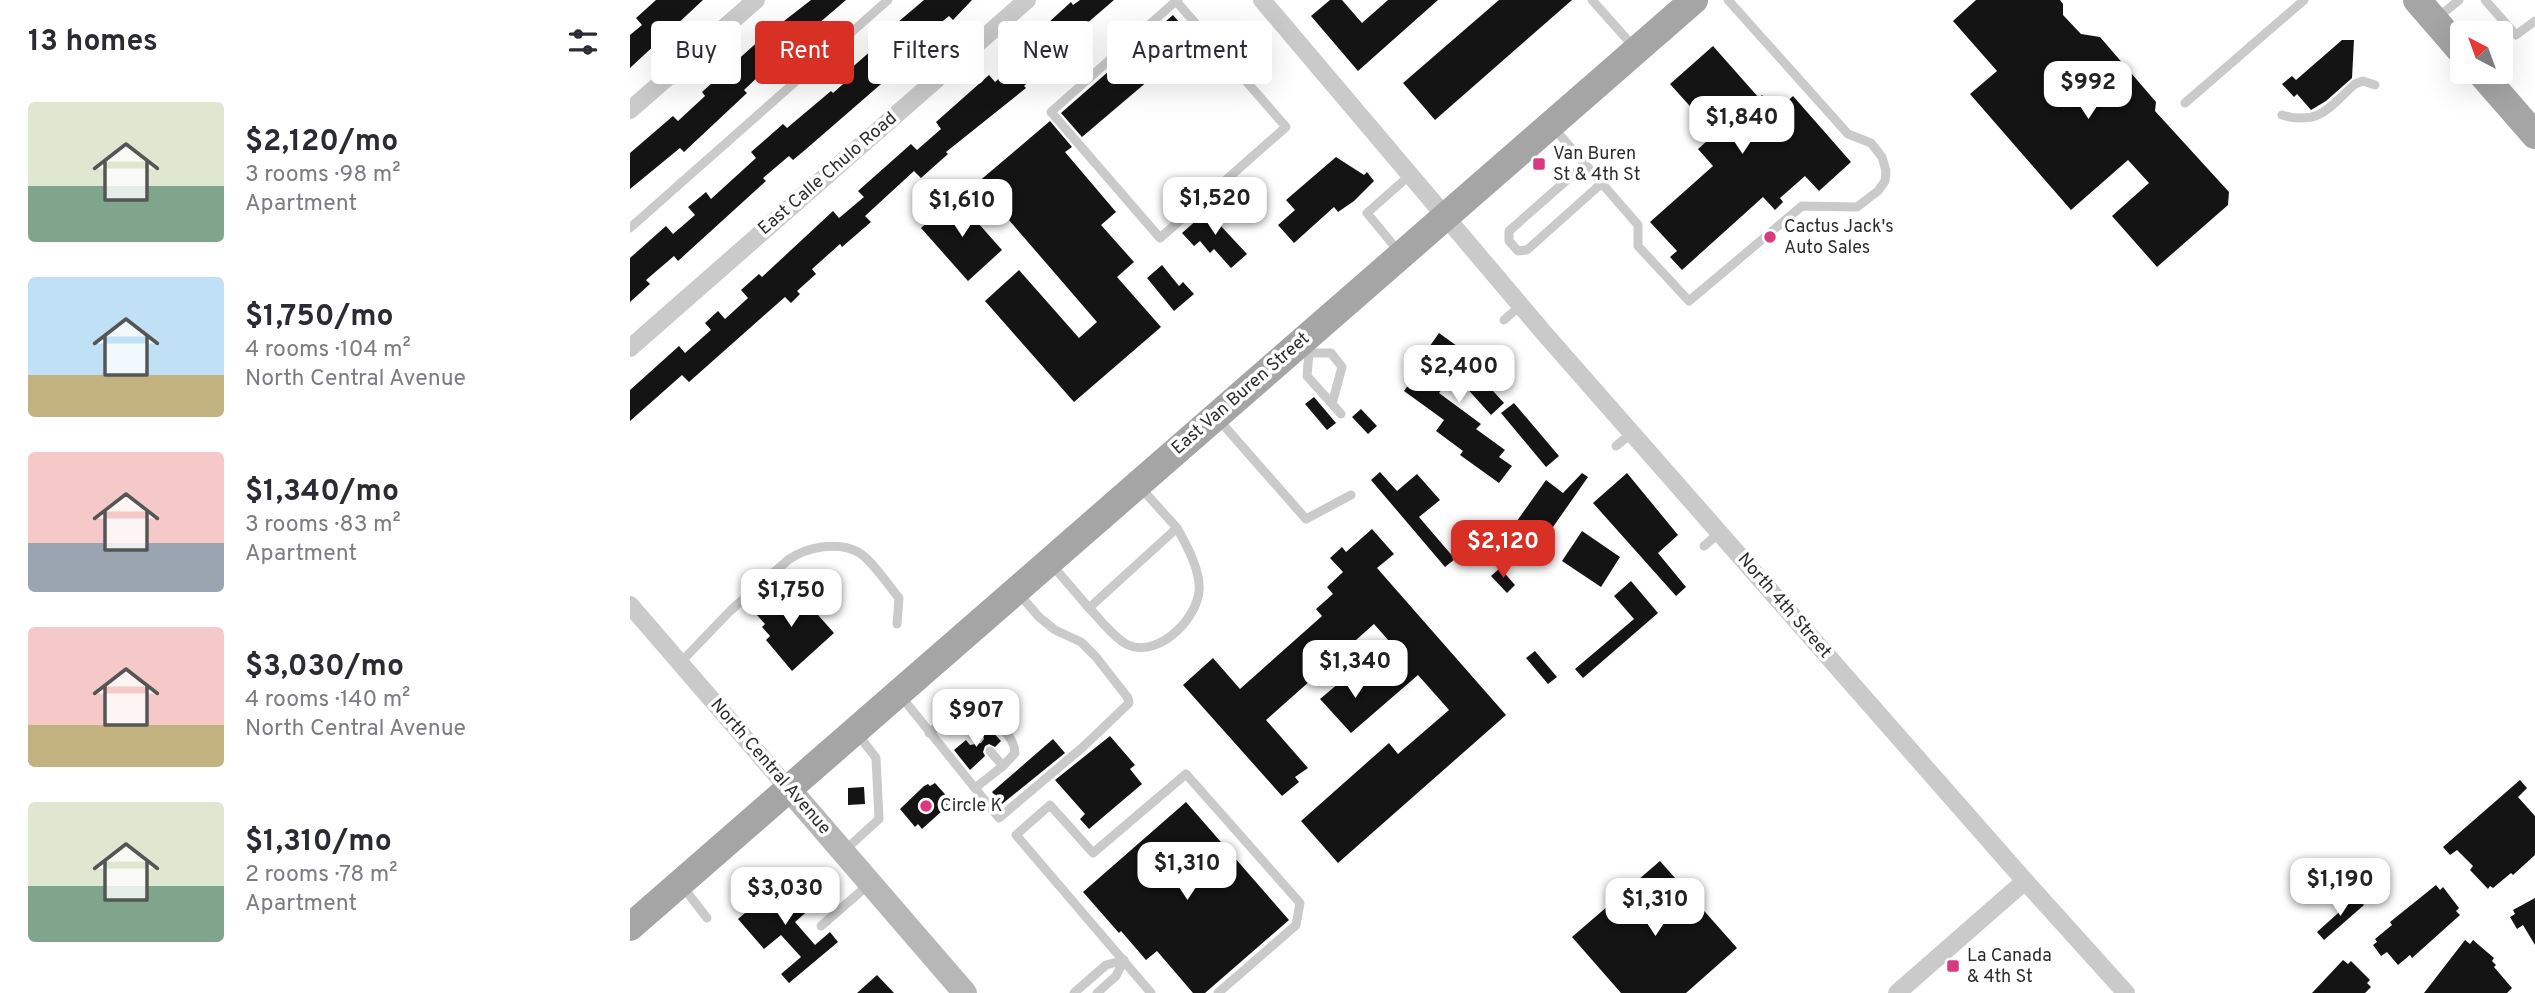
<!DOCTYPE html>
<html lang="en">
<head>
<meta charset="utf-8">
<style>
  :root { --surface:#fff; --page:#f7f7f7; --text:#2b2b33; --muted:#7c7c81; --accent:#d93025 }
  body { margin:0; font-family:Overpass,sans-serif; background:var(--page); color:var(--text); height:100vh; display:flex; flex-direction:column; font-size:26px; white-space:nowrap }
  * { box-sizing:border-box; margin:0 }
  p { font-size:23px; color:var(--muted) }
  .icon { flex:none; width:38px; height:38px; fill:none; stroke:currentColor; stroke-width:2; stroke-linecap:round; stroke-linejoin:round }
  .map { position:relative; flex:1; overflow:hidden }
  .side { display:flex; flex-direction:column; background:var(--surface); width:630px }
  .side>* { flex:none }
  .top-card { position:absolute; left:21px; top:21px; width:665px; height:63px; display:flex; gap:14px }
  .needle { width:46px; rotate:319deg }
  .controls { position:absolute; left:1820px; top:21px; display:grid; gap:14px }
  .controls a { display:grid; place-items:center; width:63px; height:63px; border-radius:7px; background:var(--surface); box-shadow:0 7px 28px #0002; font-size:35px }
  .price { position:absolute; translate:-50% -60px; padding:0 16px; border-radius:14px; background:#fff; color:#222; font-size:23px; line-height:46px; filter:drop-shadow(0 2px 4px #0008) }
  .price::after { content:''; position:absolute; left:50%; top:42px; width:21px; height:16px; margin-left:-10px; background:inherit; clip-path:polygon(0 0,100% 0,50% 100%) }
  .price.current { background:var(--accent); color:#fff }
  ul { padding:0; list-style:none }
  li { display:flex; align-items:center; gap:21px; height:175px; padding:0 28px }
  li span { display:grid; place-items:center; flex:none; width:196px; height:140px; border-radius:7px; color:#555 }
  li>.icon { margin-inline-start:auto }
  span .icon { width:84px; height:84px; fill:#fffc; stroke-width:1 }
  li b { font-size:30px }
  h2 { display:flex; justify-content:space-between; align-items:center; height:84px; padding:0 28px; font-size:30px }
  .pill { padding:0 24px; border-radius:7px; background:var(--surface); box-shadow:0 7px 28px #0002; font-size:24px; line-height:63px }
  .pill.current { background:var(--accent); color:#fff }
  main { display:flex; flex:1; min-height:0 }
  .map>svg:first-child { display:block }
  .building { fill:#141414 }
  .lines { fill:none; stroke-linecap:round; stroke-linejoin:round }
  .lane { stroke:#cacaca; stroke-width:9 }
  .street { stroke:#cacaca; stroke-width:18 }
  .secondary { stroke:#b7b7b7; stroke-width:24 }
  .primary { stroke:#a5a5a5; stroke-width:28 }
  .poi-dot { fill:#d93a7d; stroke:#fff; stroke-width:2.5 }
  .labels { text-anchor:middle; dominant-baseline:central; stroke-width:7; stroke-linejoin:round; paint-order:stroke }
  .poi-label { font-size:18px; fill:#2d2d2d; stroke:#fff; text-anchor:start }
  .street-label { font-size:18px; fill:#2d2d2d; stroke:#fff }
</style>
</head>
<body>
<main>
<section class="side">
<h2>13 homes<svg class="icon" aria-label="filters" viewBox="0 0 24 24"><path d="M4 7h16M4 17h16"/><circle cx="9" cy="7" r="2"/><circle cx="15" cy="17" r="2"/></svg></h2>
<ul>
<li><span style="background:linear-gradient(#dfe7d0 60%,#7fa58c 0)"><svg class="icon" aria-label="home" viewBox="0 0 24 24"><path d="M3 11l9-7 9 7M6 9v11h12V9"/></svg></span><div><b>$2,120/mo</b><p>3 rooms · 98 m²</p><p>Apartment</p></div></li>
<li><span style="background:linear-gradient(#bfe0f5 70%,#c2b280 0)"><svg class="icon" aria-label="home" viewBox="0 0 24 24"><path d="M3 11l9-7 9 7M6 9v11h12V9"/></svg></span><div><b>$1,750/mo</b><p>4 rooms · 104 m²</p><p>North Central Avenue</p></div></li>
<li><span style="background:linear-gradient(#f6c9c9 65%,#9aa5b1 0)"><svg class="icon" aria-label="home" viewBox="0 0 24 24"><path d="M3 11l9-7 9 7M6 9v11h12V9"/></svg></span><div><b>$1,340/mo</b><p>3 rooms · 83 m²</p><p>Apartment</p></div></li>
<li><span style="background:linear-gradient(#f6c9c9 70%,#c2b280 0)"><svg class="icon" aria-label="home" viewBox="0 0 24 24"><path d="M3 11l9-7 9 7M6 9v11h12V9"/></svg></span><div><b>$3,030/mo</b><p>4 rooms · 140 m²</p><p>North Central Avenue</p></div></li>
<li><span style="background:linear-gradient(#dfe7d0 60%,#7fa58c 0)"><svg class="icon" aria-label="home" viewBox="0 0 24 24"><path d="M3 11l9-7 9 7M6 9v11h12V9"/></svg></span><div><b>$1,310/mo</b><p>2 rooms · 78 m²</p><p>Apartment</p></div></li>
</ul>
</section>
<div class="map">
<svg width="1905" height="993" viewBox="0 0 1905 993">
  <rect width="100%" height="100%" fill="#fff"/>
  <g class="building">
    <path d="M26 0H73L0 68V35L12 25 6 18Z"/>
    <path d="M181 0H216L188 24 193 29 136 80 131 74 114 90 117 93 54 152 50 148 0 189V153L43 116 48 121 75 96 72 92 133 37 137 42 158 25 154 21Z"/>
    <path d="M294 0H342L323 20 319 16 291 39 296 45 175 150 163 160 159 156 133 178 136 181 48 261 44 256 16 280 20 284 0 302V258L36 226 43 234 65 215 58 207 76 192 81 199 126 158 121 152 153 124 157 128 201 91 203 93 222 76 218 71 251 42 248 39Z"/>
    <path d="M450 0H484L455 25 458 28 441 43 439 40 418 60 420 62 394 86 396 88 316 152 318 154 291 178 284 171 235 216 241 222 212 247 210 244 182 269 186 274 167 291 170 294 161 303 155 297 59 382 52 375 0 421V390L49 346 55 353 81 330 75 323 88 311 95 319 118 298 111 290 129 274 132 277 203 211 209 218 234 197 228 191 281 144 287 150 311 129 306 122 359 75 365 82 389 61 383 55 441 2 443 5Z"/>
    <path d="M700 0H712L732 23 758 0H808L728 71 681 16Z"/>
    <path d="M869 0H942L805 120 773 83Z"/>
    <path d="M1346 0H1430L1433 4V15L1451 34 1470 37 1526 102 1525 111 1599 192 1598 205 1527 267 1482 216 1519 183 1498 160 1441 210 1340 94 1367 71 1323 21Z"/>
    <path d="M543 15 565 41 452 137 431 113Z"/>
    <path d="M1712 40H1724L1722 78 1696 101 1681 110 1667 94 1664 97 1652 84 1662 76 1666 80Z"/>
    <path d="M1083 46 1129 98 1132 95 1147 111 1163 96 1221 162 1189 191 1175 176 1150 198 1153 202 1145 210 1133 197 1052 270 1040 257 1047 251 1020 222 1083 166 1068 149 1085 134 1040 84Z"/>
    <path d="M420 121 442 147 435 152 486 212 471 225 504 262 487 277 531 327 444 402 355 301 389 270 449 338 467 322 347 183Z"/>
    <path d="M706 157 734 175 737 172 744 181 724 201 708 212 704 207 664 243 648 225 665 210 656 200Z"/>
    <path d="M325 197 372 250 338 281 291 228Z"/>
    <path d="M585 204 596 217 589 224 617 254 601 268 584 249 580 253 570 241 564 246 552 233Z"/>
    <path d="M532 265 549 286 553 282 564 294 544 311 517 278Z"/>
    <path d="M809 333 838 354 834 359 874 403 861 415 824 374 809 393 851 424 846 429 875 450 869 457 882 466 869 483 830 455 833 451 806 431 814 420 774 391 794 363 790 360Z"/>
    <path d="M684 397 706 423 697 430 675 404Z"/>
    <path d="M884 403 929 456 916 467 871 413Z"/>
    <path d="M731 409 747 426 738 434 722 417Z"/>
    <path d="M750 472 767 491 787 474 810 500 789 517 825 559 815 567 741 480Z"/>
    <path d="M952 473 958 477 909 547 882 528 916 480 933 493Z"/>
    <path d="M997 473 1048 535 1028 553 1056 587 1046 596 963 503Z"/>
    <path d="M742 529 764 554 747 568 876 715 708 863 671 821 759 743 768 754 819 710 788 675 721 733 690 699 759 641 744 624 636 720 678 768 665 777 669 782 652 796 553 685 583 658 610 689 692 616 686 609 703 594 697 587 713 572 700 558 712 547 716 552Z"/>
    <path d="M952 531 990 557 971 587 932 561Z"/>
    <path d="M870 568 885 585 877 593 861 576Z"/>
    <path d="M1001 581 1028 613 953 678 945 669 1004 619 984 596Z"/>
    <path d="M135 591 153 612 168 599 178 610 181 607 204 633 162 671 136 640 140 636 132 627 135 624 119 606Z"/>
    <path d="M905 651 927 677 918 684 896 658Z"/>
    <path d="M359 728 371 741 365 747 359 744 355 746 353 752 355 756 340 770 324 750 336 740 340 745 351 743 354 739 353 734Z"/>
    <path d="M480 736 505 765 500 769 512 784 459 829 450 819 455 814 425 780Z"/>
    <path d="M423 739 435 753 372 804 362 792Z"/>
    <path d="M1890 780 1897 788 1888 797 1905 816V855L1883 875 1881 873 1863 888 1860 886 1858 889 1840 870 1843 866 1827 850 1820 855 1813 847Z"/>
    <path d="M305 783 322 802 292 829 288 824 285 827 270 809 294 786 298 784 300 786Z"/>
    <path d="M234 787 235 804 218 805V788Z"/>
    <path d="M556 802 659 920 575 993H563L527 951 516 960 491 931 489 933 453 892Z"/>
    <path d="M1030 861 1107 948 1056 993H991L942 937Z"/>
    <path d="M155 879 181 908 165 922 185 945 200 932 208 942 159 983 151 974 171 957 151 935 134 949 108 919Z"/>
    <path d="M1806 885 1810 890 1813 887 1829 908 1826 911 1830 915 1782 958 1780 955 1768 965 1757 952 1751 956 1743 945 1747 942 1745 939 1762 925 1760 922Z"/>
    <path d="M1726 897 1734 905 1694 940 1687 932Z"/>
    <path d="M1905 898V945L1893 925 1887 929 1880 917 1885 914 1883 910Z"/>
    <path d="M1835 940 1840 944 1843 940 1864 958 1862 961 1866 965 1864 967 1882 988 1877 993H1794Z"/>
    <path d="M1713 960 1718 964 1721 961 1740 980 1737 983 1741 987 1735 993H1682Z"/>
    <path d="M247 975 264 993H227Z"/>
  </g>
  <g class="lines">
    <g class="lane">
      <path d="M962 0 1003 46"/>
      <path d="M1855 0 1886 35 1905 21"/>
      <path d="M546 1 656 127 530 238 421 112 546 1 548 0"/>
      <path d="M1806 19 1829 0"/>
      <path d="M1555 103 1674 0"/>
      <path d="M1652 115C1690 126 1699 107 1725 84L1733 81 1745 85"/>
      <path d="M922 126 1008 225V246L1059 301 1172 206 1227 207 1248 191 1255 181 1256 171 1252 157 1241 143 1218 134 1098 0"/>
      <path d="M955 164 879 231V241L888 251 897 250 972 183"/>
      <path d="M0 228 258 0"/>
      <path d="M770 253 737 213 780 175"/>
      <path d="M874 320 891 305"/>
      <path d="M702 404 712 367 701 353H679L677 376 711 414"/>
      <path d="M589 420 676 519 721 495"/>
      <path d="M986 446 1002 433"/>
      <path d="M1074 546 1089 533"/>
      <path d="M422 565 459 608 547 528 510 487"/>
      <path d="M459 608C470 619 484 638 498 645 530 659 573 614 569 583 567 564 556 544 547 528"/>
      <path d="M50 663 100 611 158 560C176 547 207 541 228 552 241 559 259 586 269 598L267 624"/>
      <path d="M270 695 369 818 454 746 499 703 498 698 466 657 451 642 425 630 409 617 389 594"/>
      <path d="M323 713 347 738"/>
      <path d="M299 733 328 710 345 707C359 717 385 734 385 753L373 766 345 788"/>
      <path d="M360 751 373 766"/>
      <path d="M214 851 249 819 246 758 227 733"/>
      <path d="M53 887 77 918"/>
      <path d="M191 926 238 885"/>
      <path d="M444 993 476 965 494 960 486 976 467 993"/>
      <path d="M521 993 386 835 420 805 463 853 556 774 670 903 666 925 588 993"/>
    </g>
    <g class="street">
      <path d="M632 0 914 333 1395 881 1496 993"/>
      <path d="M0 110 126 0"/>
      <path d="M0 348 397 0"/>
      <path d="M0 605 158 788"/>
      <path d="M1267 993 1395 881"/>
    </g>
    <path class="secondary" d="M158 788 335 993"/>
    <g class="primary">
      <path d="M1787 0 1832 52"/>
      <path d="M1850 72 1905 135"/>
      <path d="M0 927 1064 0"/>
    </g>
  </g>
  <g class="poi-dot">
    <rect x="902" y="157" width="14" height="14" rx="3.5"/>
    <circle cx="1140" cy="237" r="7"/>
    <circle cx="296" cy="806" r="7"/>
    <rect x="1316" y="959" width="14" height="14" rx="3.5"/>
  </g>
  <g class="labels">
    <g class="poi-label">
      <text x="923" y="154">Van Buren<tspan x="923" dy="21">St &amp; 4th St</tspan></text>
      <text x="1154" y="227">Cactus Jack's<tspan x="1154" dy="21">Auto Sales</tspan></text>
      <text x="310" y="806">Circle K</text>
      <text x="1337" y="956">La Canada<tspan x="1337" dy="21">&amp; 4th St</tspan></text>
    </g>
    <g class="street-label">
      <text transform="translate(198 174) rotate(-41)">East Calle Chulo Road</text>
      <text transform="translate(611 394) rotate(-41)">East Van Buren Street</text>
      <text transform="translate(1154 606) rotate(49)">North 4th Street</text>
      <text transform="translate(140 767) rotate(49)">North Central Avenue</text>
    </g>
  </g>
</svg>
<div class="controls">
<a><svg class="needle" viewBox="-14 -14 28 28"><path d="M0-13l5 13h-10z" fill="#e53935"/><path d="M0 13l5-13h-10z" fill="#7c7c81"/></svg></a>
</div>
<b class="price" style="left:1458px;top:121px">$992</b>
<b class="price" style="left:1112px;top:156px">$1,840</b>
<b class="price" style="left:585px;top:237px">$1,520</b>
<b class="price" style="left:332px;top:239px">$1,610</b>
<b class="price" style="left:829px;top:405px">$2,400</b>
<b class="price current" style="left:873px;top:580px">$2,120</b>
<b class="price" style="left:161px;top:629px">$1,750</b>
<b class="price" style="left:725px;top:700px">$1,340</b>
<b class="price" style="left:346px;top:749px">$907</b>
<b class="price" style="left:557px;top:902px">$1,310</b>
<b class="price" style="left:1710px;top:918px">$1,190</b>
<b class="price" style="left:155px;top:927px">$3,030</b>
<b class="price" style="left:1025px;top:938px">$1,310</b>
<div class="top-card">
<a class="pill">Buy</a>
<a class="pill current">Rent</a>
<a class="pill">Filters</a>
<a class="pill">New</a>
<a class="pill">Apartment</a>
</div>
</div>
</main>
</body>
</html>
